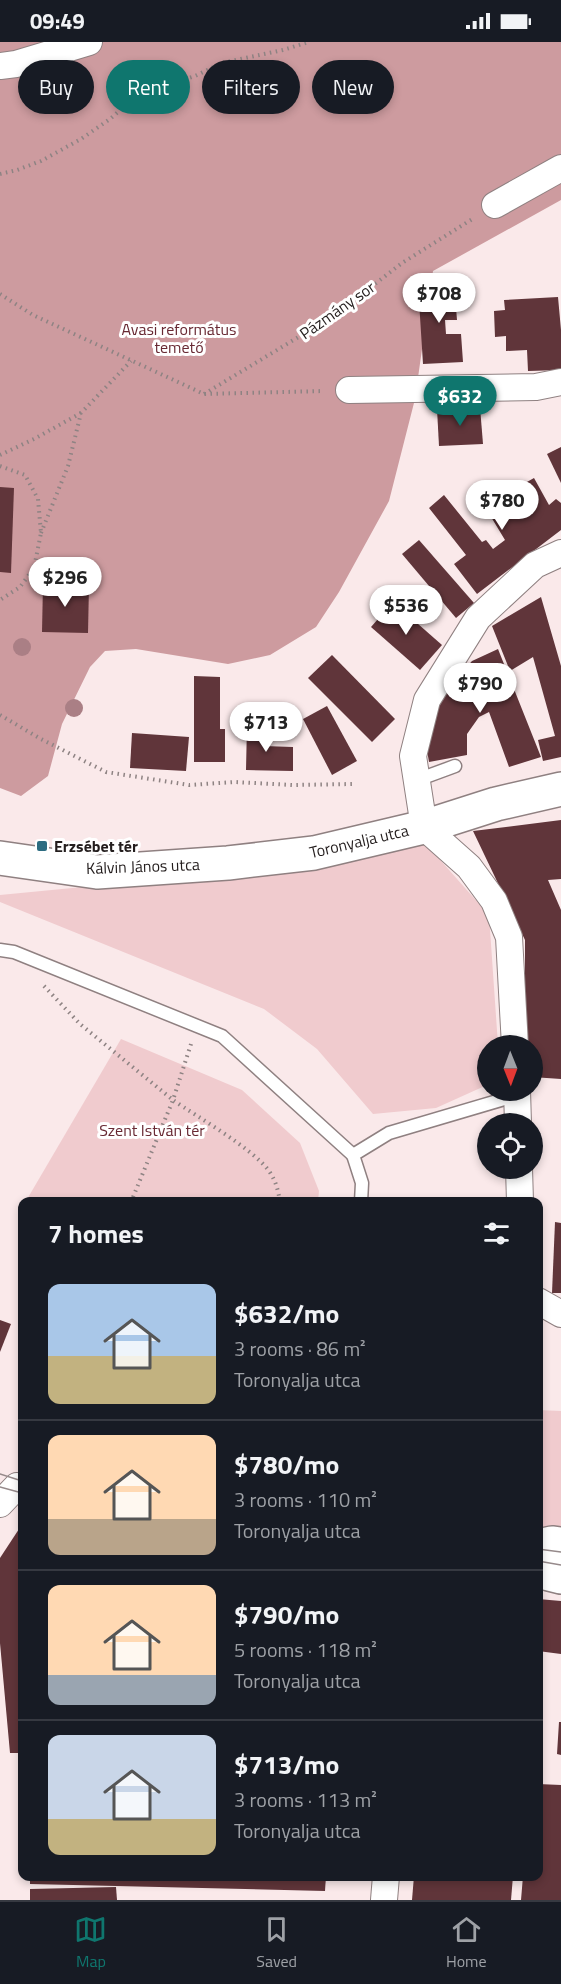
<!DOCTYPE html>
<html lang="en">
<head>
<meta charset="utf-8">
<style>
  :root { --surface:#171b24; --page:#242831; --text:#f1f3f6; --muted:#9ea1a6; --line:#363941; --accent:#0f766e }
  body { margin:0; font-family:"Titillium Web",sans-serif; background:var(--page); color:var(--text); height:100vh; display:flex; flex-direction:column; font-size:22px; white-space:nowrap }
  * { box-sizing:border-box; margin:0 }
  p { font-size:20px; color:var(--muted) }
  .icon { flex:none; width:33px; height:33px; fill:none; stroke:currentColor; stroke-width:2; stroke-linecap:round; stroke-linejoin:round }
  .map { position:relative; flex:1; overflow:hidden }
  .panel { position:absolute; left:18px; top:1155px; width:525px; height:684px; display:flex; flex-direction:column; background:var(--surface); border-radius:12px; box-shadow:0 3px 9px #0003 }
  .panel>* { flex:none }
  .guide { position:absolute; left:18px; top:18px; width:525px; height:54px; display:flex; gap:12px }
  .needle { width:39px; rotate:179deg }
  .buttons { position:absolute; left:477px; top:993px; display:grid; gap:12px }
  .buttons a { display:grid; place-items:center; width:66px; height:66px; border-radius:50%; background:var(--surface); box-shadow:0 3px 9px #0003; font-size:30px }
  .price { position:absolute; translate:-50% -51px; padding:0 14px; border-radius:21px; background:#fff; color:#222; font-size:20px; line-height:39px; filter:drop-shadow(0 2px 3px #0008) }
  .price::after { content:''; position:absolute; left:50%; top:36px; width:18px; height:14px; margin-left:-9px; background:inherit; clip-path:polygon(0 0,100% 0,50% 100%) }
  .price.current { background:var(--accent); color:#fff }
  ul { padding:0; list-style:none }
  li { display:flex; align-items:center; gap:18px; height:150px; padding:0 30px }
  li+li { border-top:2px solid var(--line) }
  li span { display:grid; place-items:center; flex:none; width:168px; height:120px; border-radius:12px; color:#555 }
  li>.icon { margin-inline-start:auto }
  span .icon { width:72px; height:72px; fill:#fffc; stroke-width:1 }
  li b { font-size:26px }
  h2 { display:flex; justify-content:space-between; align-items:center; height:72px; padding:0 30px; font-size:26px }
  .tag { padding:0 21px; border-radius:27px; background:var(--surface); box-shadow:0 3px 9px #0003; font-size:21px; line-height:54px }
  .tag.current { background:var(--accent); color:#fff }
  .status { display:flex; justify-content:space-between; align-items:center; height:42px; padding:0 30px; background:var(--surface); direction:ltr }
  .status svg { height:16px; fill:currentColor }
  .dock { display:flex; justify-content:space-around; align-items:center; height:84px; border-top:2px solid var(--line); background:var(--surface); font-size:16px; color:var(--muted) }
  .dock a { display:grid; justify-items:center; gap:3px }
  .dock .current { color:var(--accent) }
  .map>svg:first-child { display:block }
  .green { fill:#f0cbce }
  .forest { fill:#cd9b9f }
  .building { fill:#60353a }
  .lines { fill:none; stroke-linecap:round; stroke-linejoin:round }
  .lane-casing { stroke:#8f8081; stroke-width:15 }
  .street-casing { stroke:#8f8081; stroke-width:28 }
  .secondary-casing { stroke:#8f8081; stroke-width:36 }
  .path { stroke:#8e8383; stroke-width:4; stroke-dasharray:1.5 4.5; stroke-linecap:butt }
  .lane { stroke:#fff; stroke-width:12 }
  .street { stroke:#fff; stroke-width:26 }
  .secondary { stroke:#fff; stroke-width:33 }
  .tram { stroke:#968a8b; stroke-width:1.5 }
  .tree { fill:#aa7f85 }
  .poi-dot { fill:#2d6c81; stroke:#fff; stroke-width:2 }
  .labels { text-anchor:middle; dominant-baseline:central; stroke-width:6; stroke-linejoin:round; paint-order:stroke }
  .street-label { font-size:16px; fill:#231d1d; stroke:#fff }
  .park-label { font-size:16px; fill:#682933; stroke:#fff }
  .poi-label { font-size:16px; font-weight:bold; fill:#231d1d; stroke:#fff; text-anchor:start }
</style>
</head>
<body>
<div class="status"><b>09:49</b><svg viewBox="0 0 49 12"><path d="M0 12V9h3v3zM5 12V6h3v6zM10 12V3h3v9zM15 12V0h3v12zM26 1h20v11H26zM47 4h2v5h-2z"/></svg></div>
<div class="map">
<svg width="561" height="1858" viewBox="0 0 561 1858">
  <rect width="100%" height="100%" fill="#fae9ea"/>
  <g class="green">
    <path d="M426 802 489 873 498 1003 488 1004 487 1043 436 1066 373 1072 317 1007 264 967 0 860V853L330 821Z"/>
    <path d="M121 997 242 1048 300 1101 319 1149 318 1159H26Z"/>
    <path d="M538 1368 561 1369V1496L539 1495Z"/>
  </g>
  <path class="forest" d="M0 0H561V158L433 229 415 357 389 459 339 550 316 585 270 613 228 622 136 607 105 609 90 625 62 682 48 734 21 754 0 746Z"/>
  <g class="building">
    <path d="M454 241 457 278H445L446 292H461L463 320 423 322 418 243Z"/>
    <path d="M558 255 561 288V328L528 329 527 308 506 309V294L495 295 494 269 505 268 504 258Z"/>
    <path d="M480 365 483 402 439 404 437 367Z"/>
    <path d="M561 405V441L547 412Z"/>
    <path d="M534 436 549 463 556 457 561 461V488L477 552 454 522 466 513 429 466 444 453 482 500 486 498 493 507 505 498 479 455 503 441 509 450Z"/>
    <path d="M0 445 14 446 11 531 0 530Z"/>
    <path d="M419 498 474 561 456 576 402 512Z"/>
    <path d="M43 542 89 543 88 591 42 590Z"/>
    <path d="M541 555 561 624V715L543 719 538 698 555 694 533 615 510 629 492 584Z"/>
    <path d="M393 560 442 603 420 628 371 585Z"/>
    <path d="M498 607 541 715 509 725 489 670 479 675 467 692V713L429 720 423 685 441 654 472 619Z"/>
    <path d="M332 613 395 677 372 700 308 636Z"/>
    <path d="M194 634 220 635V687H225V720H194Z"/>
    <path d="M327 664 357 719 332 733 303 677Z"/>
    <path d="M247 683H264V704L293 705V729L246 728Z"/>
    <path d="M132 691 189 695 186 729 130 726Z"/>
    <path d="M561 778V837L548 838 561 868V1037L532 1035V1004H525V898L473 789Z"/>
    <path d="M555 1180 561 1181V1251H552Z"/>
    <path d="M0 1278 11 1282 0 1310Z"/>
    <path d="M19 1487 22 1488V1711H10L0 1601V1516Z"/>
    <path d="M538 1557 561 1559V1612L538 1609Z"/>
    <path d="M559 1680H561V1713L557 1712Z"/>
    <path d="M19 1716H22V1741H21Z"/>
    <path d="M538 1742 561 1743V1858H521L523 1834H538Z"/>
    <path d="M18 1747H22V1784H21Z"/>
    <path d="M30 1834H326L325 1849 30 1842Z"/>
    <path d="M414 1834H513L511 1858H412Z"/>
    <path d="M116 1845 117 1858H30V1847Z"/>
  </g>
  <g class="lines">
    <defs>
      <g id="lane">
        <path d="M417 738 455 724"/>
        <path d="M0 908 14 910 222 994 353 1113 389 1091 518 1053"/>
        <path d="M353 1113 362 1141 361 1160"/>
      </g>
      <g id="street">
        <path d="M0 24 16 22 89 0"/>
        <path d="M495 163 561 126"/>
        <path d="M349 348 536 345 561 340"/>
        <path d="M515 1004 509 895 494 859 469 825 424 785 413 714 427 658 478 576 535 523 561 511"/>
        <path d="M517 1048 518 1082"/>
        <path d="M519 1126 520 1160"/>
        <path d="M538 1259 561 1272"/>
        <path d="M0 1462 17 1444"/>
        <path d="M384 1858 386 1834"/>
      </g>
      <g id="secondary">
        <path d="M0 816 97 830 228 821 314 811 424 785 496 762 561 747"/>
        <path d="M538 1504 552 1501 561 1502"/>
        <path d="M538 1526 549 1532 561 1535"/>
      </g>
    </defs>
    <use href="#lane" class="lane-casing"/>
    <use href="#street" class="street-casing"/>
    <use href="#secondary" class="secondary-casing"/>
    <g class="path">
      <path d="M0 132 17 128 41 119 81 97 110 77 137 53 195 34 222 21 283 8 309 0"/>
      <path d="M0 252 33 273 204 352 324 349"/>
      <path d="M204 352 335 273 402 221 474 176"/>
      <path d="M0 413 34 397 81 371"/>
      <path d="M0 424 25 433 38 457 41 491 34 526 20 545 0 558"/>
      <path d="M41 491 68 424 81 371 131 319"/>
      <path d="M0 673 41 697 106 730 189 743 235 740 292 743 352 742"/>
      <path d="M44 944 80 982 173 1058 131 1160"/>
      <path d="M191 1002 173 1058C199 1076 252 1106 269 1129 276 1139 278 1148 280 1160"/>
    </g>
    <use href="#lane" class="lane"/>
    <use href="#street" class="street"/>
    <use href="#secondary" class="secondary"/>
    <g class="tram">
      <path d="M0 1432 22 1439"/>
      <path d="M0 1445 22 1451"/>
      <path d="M538 1507 561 1510"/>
      <path d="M538 1519 561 1523"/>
    </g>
  </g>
  <g class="tree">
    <circle cx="22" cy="605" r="9"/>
    <circle cx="74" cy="666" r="9"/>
  </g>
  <rect class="poi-dot" x="36" y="798" width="12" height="12" rx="3"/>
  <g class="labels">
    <g class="street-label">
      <text transform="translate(337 268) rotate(-35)">Pázmány sor</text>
      <text transform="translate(359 799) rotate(-13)">Toronyalja utca</text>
      <text transform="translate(143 824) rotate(-2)">Kálvin János utca</text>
    </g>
    <g class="park-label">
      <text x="179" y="287">Avasi református<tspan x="179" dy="18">temető</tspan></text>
      <text x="152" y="1088">Szent István tér</text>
    </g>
    <g class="poi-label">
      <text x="54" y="804">Erzsébet tér</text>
    </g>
  </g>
</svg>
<div class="buttons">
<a><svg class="needle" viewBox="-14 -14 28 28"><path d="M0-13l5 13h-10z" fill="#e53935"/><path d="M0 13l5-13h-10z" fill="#9ea1a6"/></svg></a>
<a><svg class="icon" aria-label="locate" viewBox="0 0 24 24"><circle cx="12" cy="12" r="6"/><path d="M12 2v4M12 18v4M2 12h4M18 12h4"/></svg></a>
</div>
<b class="price" style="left:439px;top:282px">$708</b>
<b class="price current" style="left:460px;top:385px">$632</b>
<b class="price" style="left:502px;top:489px">$780</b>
<b class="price" style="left:65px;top:566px">$296</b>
<b class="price" style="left:406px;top:594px">$536</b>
<b class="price" style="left:480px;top:672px">$790</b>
<b class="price" style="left:266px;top:711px">$713</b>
<div class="guide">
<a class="tag">Buy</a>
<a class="tag current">Rent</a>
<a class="tag">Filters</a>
<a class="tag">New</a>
</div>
<section class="panel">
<h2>7 homes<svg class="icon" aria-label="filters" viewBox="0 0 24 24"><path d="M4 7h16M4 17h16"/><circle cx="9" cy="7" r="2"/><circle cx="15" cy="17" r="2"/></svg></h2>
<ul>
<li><span style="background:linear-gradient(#a9c7e8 60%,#c2b280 0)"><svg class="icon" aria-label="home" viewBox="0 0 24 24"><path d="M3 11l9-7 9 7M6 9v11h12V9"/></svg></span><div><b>$632/mo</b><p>3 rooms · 86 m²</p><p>Toronyalja utca</p></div></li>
<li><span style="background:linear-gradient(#ffd9b3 70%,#b9a48a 0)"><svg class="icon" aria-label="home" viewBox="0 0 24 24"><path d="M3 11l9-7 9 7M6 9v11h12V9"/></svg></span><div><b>$780/mo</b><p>3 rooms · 110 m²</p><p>Toronyalja utca</p></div></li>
<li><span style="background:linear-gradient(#ffd9b3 75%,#9aa5b1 0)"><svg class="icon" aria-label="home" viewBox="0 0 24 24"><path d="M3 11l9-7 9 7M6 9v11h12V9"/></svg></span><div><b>$790/mo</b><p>5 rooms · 118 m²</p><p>Toronyalja utca</p></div></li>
<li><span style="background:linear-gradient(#c9d6e8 70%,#c2b280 0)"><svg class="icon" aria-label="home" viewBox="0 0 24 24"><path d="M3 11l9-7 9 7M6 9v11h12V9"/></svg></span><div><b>$713/mo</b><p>3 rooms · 113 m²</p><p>Toronyalja utca</p></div></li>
</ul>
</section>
</div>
<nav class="dock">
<a class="current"><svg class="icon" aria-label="map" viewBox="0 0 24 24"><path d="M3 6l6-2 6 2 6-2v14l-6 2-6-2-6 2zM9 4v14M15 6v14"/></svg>Map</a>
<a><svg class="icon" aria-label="saved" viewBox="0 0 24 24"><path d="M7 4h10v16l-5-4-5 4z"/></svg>Saved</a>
<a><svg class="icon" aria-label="home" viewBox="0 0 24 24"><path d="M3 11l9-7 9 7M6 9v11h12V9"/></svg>Home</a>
</nav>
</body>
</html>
